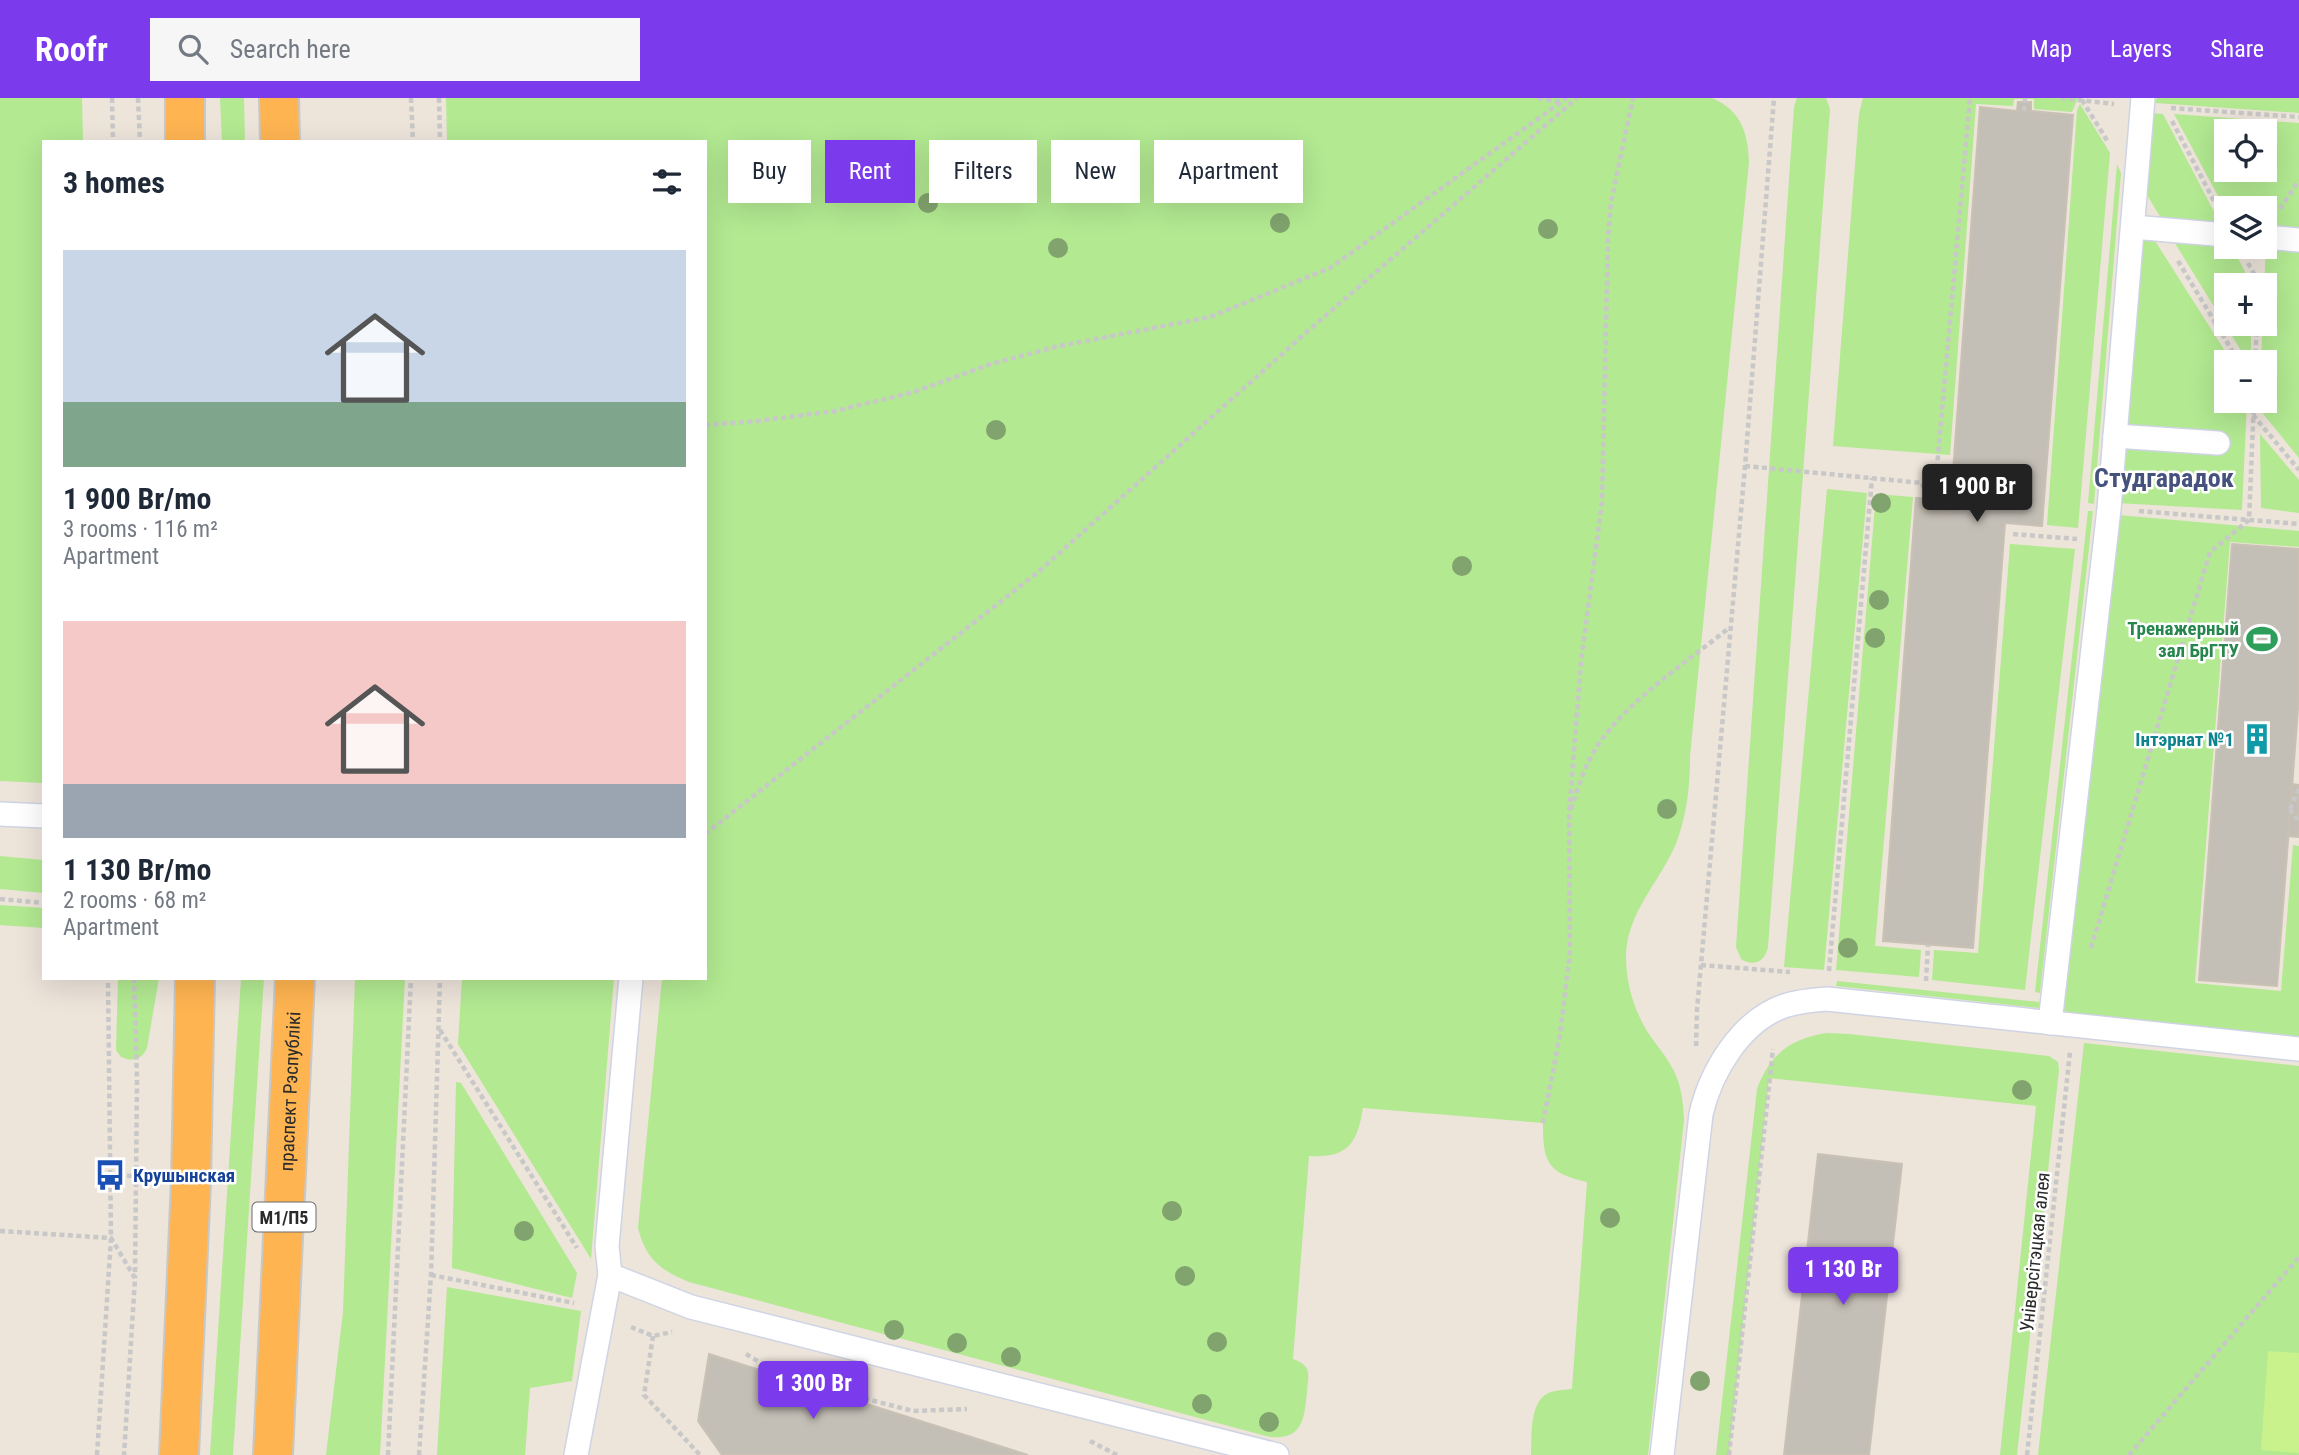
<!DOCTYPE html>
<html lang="en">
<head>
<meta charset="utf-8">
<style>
  :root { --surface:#fff; --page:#f6f6f7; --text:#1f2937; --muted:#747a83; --accent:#7c3aed }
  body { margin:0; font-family:"Roboto Condensed",sans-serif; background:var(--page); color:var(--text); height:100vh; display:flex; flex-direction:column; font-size:26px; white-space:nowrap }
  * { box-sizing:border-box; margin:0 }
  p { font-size:23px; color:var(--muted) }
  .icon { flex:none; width:38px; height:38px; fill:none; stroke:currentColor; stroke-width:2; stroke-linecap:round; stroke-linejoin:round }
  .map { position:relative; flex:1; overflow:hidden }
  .details { position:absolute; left:42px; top:42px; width:665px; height:840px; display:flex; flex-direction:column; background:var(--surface); border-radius:0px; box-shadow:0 7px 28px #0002 }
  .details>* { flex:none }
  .top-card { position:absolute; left:728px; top:42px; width:665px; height:63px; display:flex; gap:14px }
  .controls { position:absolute; left:2214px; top:21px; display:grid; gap:14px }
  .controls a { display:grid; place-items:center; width:63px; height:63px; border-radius:0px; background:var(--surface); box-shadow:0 7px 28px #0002; font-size:35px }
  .price { position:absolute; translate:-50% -60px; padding:0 16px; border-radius:7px; background:var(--accent); color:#fff; font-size:23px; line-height:46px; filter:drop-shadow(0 2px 4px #0008) }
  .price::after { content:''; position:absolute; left:50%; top:42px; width:21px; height:16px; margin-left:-10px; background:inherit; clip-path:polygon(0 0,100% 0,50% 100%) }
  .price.on { background:#222; color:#fff }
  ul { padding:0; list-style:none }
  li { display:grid; align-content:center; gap:14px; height:371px; padding:0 21px }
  li span { display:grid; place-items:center; height:217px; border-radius:0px; color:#555 }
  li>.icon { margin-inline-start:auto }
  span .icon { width:126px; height:126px; fill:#fffc; stroke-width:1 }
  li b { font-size:30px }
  h2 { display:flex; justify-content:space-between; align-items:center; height:84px; padding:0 21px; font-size:30px }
  .pill { padding:0 24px; border-radius:0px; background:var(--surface); box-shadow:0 7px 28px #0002; font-size:24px; line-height:63px }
  .pill.on { background:var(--accent); color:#fff }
  header { display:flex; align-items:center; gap:42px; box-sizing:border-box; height:98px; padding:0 35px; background:var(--accent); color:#fff }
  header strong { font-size:33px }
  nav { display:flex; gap:38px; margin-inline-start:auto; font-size:24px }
  .search { width:490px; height:63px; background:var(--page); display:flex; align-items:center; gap:18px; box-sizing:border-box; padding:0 24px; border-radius:0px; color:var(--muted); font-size:26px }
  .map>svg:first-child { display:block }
  .green { fill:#b2e991; fill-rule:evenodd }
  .pitch { fill:#c9f28c }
  .building { fill:#c4bfb6; stroke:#c9c1b4; stroke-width:2 }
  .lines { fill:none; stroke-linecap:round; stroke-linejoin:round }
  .service-casing { stroke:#cfd4e4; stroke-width:26 }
  .trunk-casing { stroke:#c8c8c8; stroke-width:42 }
  .path { stroke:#c8c8c8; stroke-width:4.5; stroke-dasharray:5 3.5; stroke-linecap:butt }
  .service { stroke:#fff; stroke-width:23 }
  .trunk { stroke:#feb451; stroke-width:38 }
  .tree { fill:#81a36d }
  .labels { text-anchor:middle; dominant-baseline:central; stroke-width:5; stroke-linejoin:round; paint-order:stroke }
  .shield { fill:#fff; stroke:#6a6a6a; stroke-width:2 }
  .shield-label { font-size:18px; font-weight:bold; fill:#2a2a2a }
  .leisure-label { font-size:19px; font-weight:bold; fill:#27864d; stroke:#fff; text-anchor:end }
  .culture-label { font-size:19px; font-weight:bold; fill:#0d838f; stroke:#fff; text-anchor:end }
  .street-label { font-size:19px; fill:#2a2a2a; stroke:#fff }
  .transit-label { font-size:19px; font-weight:bold; fill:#164399; stroke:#fff; text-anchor:start }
  .district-label { font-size:26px; font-weight:bold; fill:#46527e; stroke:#fff }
</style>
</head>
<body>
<header>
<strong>Roofr</strong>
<div class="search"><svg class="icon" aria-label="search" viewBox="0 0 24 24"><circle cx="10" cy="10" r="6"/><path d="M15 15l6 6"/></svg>Search here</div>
<nav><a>Map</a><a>Layers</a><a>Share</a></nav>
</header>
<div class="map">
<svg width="2299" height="1357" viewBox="0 0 2299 1357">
  <rect width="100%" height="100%" fill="#ede4da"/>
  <g class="green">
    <path d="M0 0H82L83 44H44V685L0 683Z"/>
    <path d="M220 0H244L245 44H222Z"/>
    <path d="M446 0H1712C1741 12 1748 35 1749 64L1690 658C1690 688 1687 715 1677 743 1662 782 1626 814 1626 859 1626 882 1632 905 1643 926 1650 940 1662 952 1670 966 1681 983 1683 1002 1684 1022L1648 1357H1531C1532 1340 1529 1309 1545 1297 1552 1292 1564 1292 1572 1291L1587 1084C1547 1075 1543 1064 1543 1025L1363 1010C1357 1046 1348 1060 1309 1058L1293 1261C1298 1263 1304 1265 1307 1271 1310 1278 1307 1287 1307 1294 1304 1321 1303 1342 1270 1339L689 1184C660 1172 646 1161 638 1130L662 880H705V44H447Z"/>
    <path d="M1797 0H1826L1830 11 1768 849C1765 864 1753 869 1741 861L1736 849 1794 9Z"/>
    <path d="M1863 0H2078L2072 14 2034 11V1H2014L2013 8 1976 6 1950 357 1833 348 1859 16Z"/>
    <path d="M2157 0H2299V15L2155 5Z"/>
    <path d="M2080 6 2110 55 2078 430 2047 427 2077 12Z"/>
    <path d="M2151 15 2163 16 2223 131 2164 125 2144 92Z"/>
    <path d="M2174 16 2299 25V137L2265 134 2264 110H2226V113ZM2226 33H2264V72H2226Z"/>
    <path d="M2117 66 2121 75 2094 406 2088 405Z"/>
    <path d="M2137 134 2150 135 2232 264H2226V303H2247L2242 412 2117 405Z"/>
    <path d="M2170 137 2226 143V149H2232L2252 187H2226V226H2251V264H2248Z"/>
    <path d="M2266 146 2299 148V360L2260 312V303H2264V264H2261Z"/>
    <path d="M2260 336 2299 382V415L2261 410Z"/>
    <path d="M1827 391 1867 395 1824 872 1784 869Z"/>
    <path d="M1876 396 1913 399 1875 848 1921 852 1919 879 1836 872Z"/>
    <path d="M2088 413H2093L2040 895 2035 894Z"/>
    <path d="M2118 417 2299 433V449L2230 444 2195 885 2281 893 2293 747 2299 748V943L2059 919Z"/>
    <path d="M2010 446 2075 451 2025 892 1932 882 1934 852 1978 855Z"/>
    <path d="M0 758 44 762V795L0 791Z"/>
    <path d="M0 807 44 810V830L0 827Z"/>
    <path d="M118 880H159L147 950C141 962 133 964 121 959L116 952Z"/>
    <path d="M241 880H264L233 1357H210Z"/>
    <path d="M355 880H405L380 1357H326L343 1214Z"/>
    <path d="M462 880H614L591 1161 458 946Z"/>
    <path d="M1837 883 2040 904 2039 910 1836 888Z"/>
    <path d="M1827 935 1849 936 2049 958 2058 964 2059 972 2017 1357H2000L2036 1008 1769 980 1729 1357H1716L1757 991C1769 957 1791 940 1827 935Z"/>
    <path d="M2084 945 2299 968V1357H2038Z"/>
    <path d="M456 984 461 985 577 1175 572 1200 452 1170Z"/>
    <path d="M447 1189 581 1213 572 1283 530 1290 525 1357H437Z"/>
  </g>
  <path class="pitch" d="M2268 1253 2299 1255V1355L2261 1352Z"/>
  <g class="building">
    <path d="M2018 4H2031V13L2073 17 2042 428 2005 425 1973 850 1883 843 1915 412 1950 414 1980 9 2017 13Z"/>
    <path d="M1916 400 1951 402 1950 414 1915 412Z"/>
    <path d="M2232 446 2299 451V597L2277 888 2199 882Z"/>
    <path d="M2292 686 2299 687V739L2288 738Z"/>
    <path d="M1818 1056 1902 1066 1869 1357H1784Z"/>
    <path d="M709 1256 1028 1357H722L698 1323Z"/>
  </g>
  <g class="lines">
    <defs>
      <g id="service">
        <path d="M2133 129 2226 137"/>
        <path d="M2264 139 2299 142"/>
        <path d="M2115 338 2218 345"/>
        <path d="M0 716 44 718"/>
        <path d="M631 880 607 1148 610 1177 691 1209 1277 1357"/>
        <path d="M2050 925 2109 411 2143 0"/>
        <path d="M576 1357 610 1177"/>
        <path d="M1662 1357 1701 1016C1711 973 1741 923 1784 908 1799 903 1812 902 1827 901L2299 951"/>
      </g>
      <g id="trunk">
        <path d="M185 0V44"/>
        <path d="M279 0 280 44"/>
        <path d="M179 1357 191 1083 195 880"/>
        <path id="s1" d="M273 1357 295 880"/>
      </g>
    </defs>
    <use href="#service" class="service-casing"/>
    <use href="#trunk" class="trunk-casing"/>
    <g class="path">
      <path d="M112 0 113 44"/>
      <path d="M138 0 140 44"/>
      <path d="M411 0 413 44"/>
      <path d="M439 0 440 44"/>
      <path d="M1538 0 1561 4"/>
      <path d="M2061 0 2114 6"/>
      <path d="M2082 2 2108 44"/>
      <path d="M2171 10 2299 19"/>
      <path d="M2024 13 2025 0"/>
      <path d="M2172 23 2215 105"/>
      <path d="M2280 111 2299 82"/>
      <path d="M2178 163 2239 264"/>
      <path d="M2248 165 2259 185"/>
      <path d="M2255 264 2257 226"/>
      <path d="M2253 317 2299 372"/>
      <path d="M705 327 757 323 835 313 914 294 991 266 1055 249 1210 219 1330 170 1567 0"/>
      <path d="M1745 368 1922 385 1932 412"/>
      <path d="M1933 413 1970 0"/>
      <path d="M2139 413 2299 426"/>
      <path d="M2013 436 2077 441"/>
      <path d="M1571 711C1578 690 1585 666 1598 647 1628 602 1687 564 1729 530"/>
      <path d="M2290 711 2299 691"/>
      <path d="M2290 711 2299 724"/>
      <path d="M705 736 1037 475 1309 232 1577 0"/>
      <path d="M0 801 44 805"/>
      <path d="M2091 850 2210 454 2249 422 2254 303"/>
      <path d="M1701 867 1790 874"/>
      <path d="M1829 873 1872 380"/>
      <path d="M134 880 137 982 135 1179"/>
      <path d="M1926 883 1928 847"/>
      <path d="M440 932 577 1150"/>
      <path d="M1696 948 1697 912 1745 368 1774 0"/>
      <path d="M1543 1025 1560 937 1570 854 1569 717 1581 563 1602 404 1608 139 1611 104 1633 0"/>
      <path d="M110 1077 155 1079"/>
      <path d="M0 1133 111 1140 135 1180 124 1357"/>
      <path d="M431 1177 574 1205"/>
      <path d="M631 1229 653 1238 672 1234"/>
      <path d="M653 1238 644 1297 700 1357"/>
      <path d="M746 1256 786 1280 913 1313 967 1311"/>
      <path d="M1090 1343 1117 1357"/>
      <path d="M97 1357 111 1140 108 880"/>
      <path d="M388 1357 411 880"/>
      <path d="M419 1357 431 1177 440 880"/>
      <path d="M1729 1357 1773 951"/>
      <path d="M2027 1357 2070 954"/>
      <path d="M2129 1357 2299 1159"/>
    </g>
    <use href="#service" class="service"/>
    <use href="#trunk" class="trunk"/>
  </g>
  <g class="tree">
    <circle cx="1223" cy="70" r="10"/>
    <circle cx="928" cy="105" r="10"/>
    <circle cx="1280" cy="125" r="10"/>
    <circle cx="1548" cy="131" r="10"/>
    <circle cx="1058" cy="150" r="10"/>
    <circle cx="996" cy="332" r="10"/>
    <circle cx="1881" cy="405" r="10"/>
    <circle cx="1462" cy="468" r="10"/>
    <circle cx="1879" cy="502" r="10"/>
    <circle cx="1875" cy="540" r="10"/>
    <circle cx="1667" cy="711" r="10"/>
    <circle cx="1848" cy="850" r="10"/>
    <circle cx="2022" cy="992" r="10"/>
    <circle cx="1172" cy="1113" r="10"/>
    <circle cx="1610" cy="1120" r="10"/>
    <circle cx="524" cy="1133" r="10"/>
    <circle cx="1185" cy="1178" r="10"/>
    <circle cx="894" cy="1232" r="10"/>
    <circle cx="1217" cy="1244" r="10"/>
    <circle cx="957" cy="1245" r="10"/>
    <circle cx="1011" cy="1259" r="10"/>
    <circle cx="1700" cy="1283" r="10"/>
    <circle cx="1202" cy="1306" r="10"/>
    <circle cx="1269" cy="1324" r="10"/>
  </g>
  <defs>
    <symbol id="stadium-bare" viewBox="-9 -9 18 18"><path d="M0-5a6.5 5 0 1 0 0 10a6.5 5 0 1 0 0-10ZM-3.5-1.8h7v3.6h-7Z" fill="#2e9e5b" stroke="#fff" stroke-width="2.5" paint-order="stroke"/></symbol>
    <symbol id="building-bare" viewBox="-9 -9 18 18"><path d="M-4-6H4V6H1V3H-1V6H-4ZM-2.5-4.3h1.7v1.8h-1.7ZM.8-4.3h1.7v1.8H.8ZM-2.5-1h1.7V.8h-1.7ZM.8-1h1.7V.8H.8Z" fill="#0f9aa8" stroke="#fff" stroke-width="2.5" paint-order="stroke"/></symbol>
    <symbol id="bus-bare" viewBox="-9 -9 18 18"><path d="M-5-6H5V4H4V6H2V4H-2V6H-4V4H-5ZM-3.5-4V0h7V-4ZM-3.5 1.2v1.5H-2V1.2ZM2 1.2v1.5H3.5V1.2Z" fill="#1a4fb4" stroke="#fff" stroke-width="2.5" paint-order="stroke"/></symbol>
  </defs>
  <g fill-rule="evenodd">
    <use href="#stadium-bare" x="2240" y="519" width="44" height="44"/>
    <use href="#building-bare" x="2235" y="619" width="44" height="44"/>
    <use href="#bus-bare" x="88" y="1055" width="44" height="44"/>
  </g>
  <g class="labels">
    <rect class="shield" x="252.5" y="1104.5" width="63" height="29" rx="5"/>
    <g class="shield-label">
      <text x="284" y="1119">М1/П5</text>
    </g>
    <g class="leisure-label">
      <text x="2239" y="530">Тренажерный<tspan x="2239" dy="22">зал БрГТУ</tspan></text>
    </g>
    <g class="culture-label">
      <text x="2234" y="641">Інтэрнат №1</text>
    </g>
    <g class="street-label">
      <text stroke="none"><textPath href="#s1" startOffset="364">праспект Рэспублікі</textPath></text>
      <text transform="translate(2035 1154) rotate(-84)">Універсітэцкая алея</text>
    </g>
    <g class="transit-label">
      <text x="133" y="1077">Крушынская</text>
    </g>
    <g class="district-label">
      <text x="2164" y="380">Студгарадок</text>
    </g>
  </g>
</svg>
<div class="controls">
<a><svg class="icon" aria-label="locate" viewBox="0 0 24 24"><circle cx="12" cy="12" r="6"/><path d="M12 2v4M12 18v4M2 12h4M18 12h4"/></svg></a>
<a><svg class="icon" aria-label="layers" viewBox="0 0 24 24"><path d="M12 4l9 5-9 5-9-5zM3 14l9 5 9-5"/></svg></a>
<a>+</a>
<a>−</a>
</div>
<b class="price on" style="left:1977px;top:426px">1 900 Br</b>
<b class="price" style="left:1843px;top:1209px">1 130 Br</b>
<b class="price" style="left:813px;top:1323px">1 300 Br</b>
<div class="top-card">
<a class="pill">Buy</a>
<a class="pill on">Rent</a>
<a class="pill">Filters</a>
<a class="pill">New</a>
<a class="pill">Apartment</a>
</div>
<section class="details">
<h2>3 homes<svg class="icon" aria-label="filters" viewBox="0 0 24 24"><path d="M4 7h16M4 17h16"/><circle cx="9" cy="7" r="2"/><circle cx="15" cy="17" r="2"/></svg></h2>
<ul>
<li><span style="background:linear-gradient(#c9d6e8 70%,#7fa58c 0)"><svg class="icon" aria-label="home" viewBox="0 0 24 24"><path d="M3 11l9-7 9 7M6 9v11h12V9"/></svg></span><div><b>1 900 Br/mo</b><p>3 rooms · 116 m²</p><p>Apartment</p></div></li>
<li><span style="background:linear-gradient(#f6c9c9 75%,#9aa5b1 0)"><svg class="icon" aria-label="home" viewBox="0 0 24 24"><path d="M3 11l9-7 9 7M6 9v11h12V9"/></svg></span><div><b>1 130 Br/mo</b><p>2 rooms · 68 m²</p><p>Apartment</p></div></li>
</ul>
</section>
</div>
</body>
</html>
